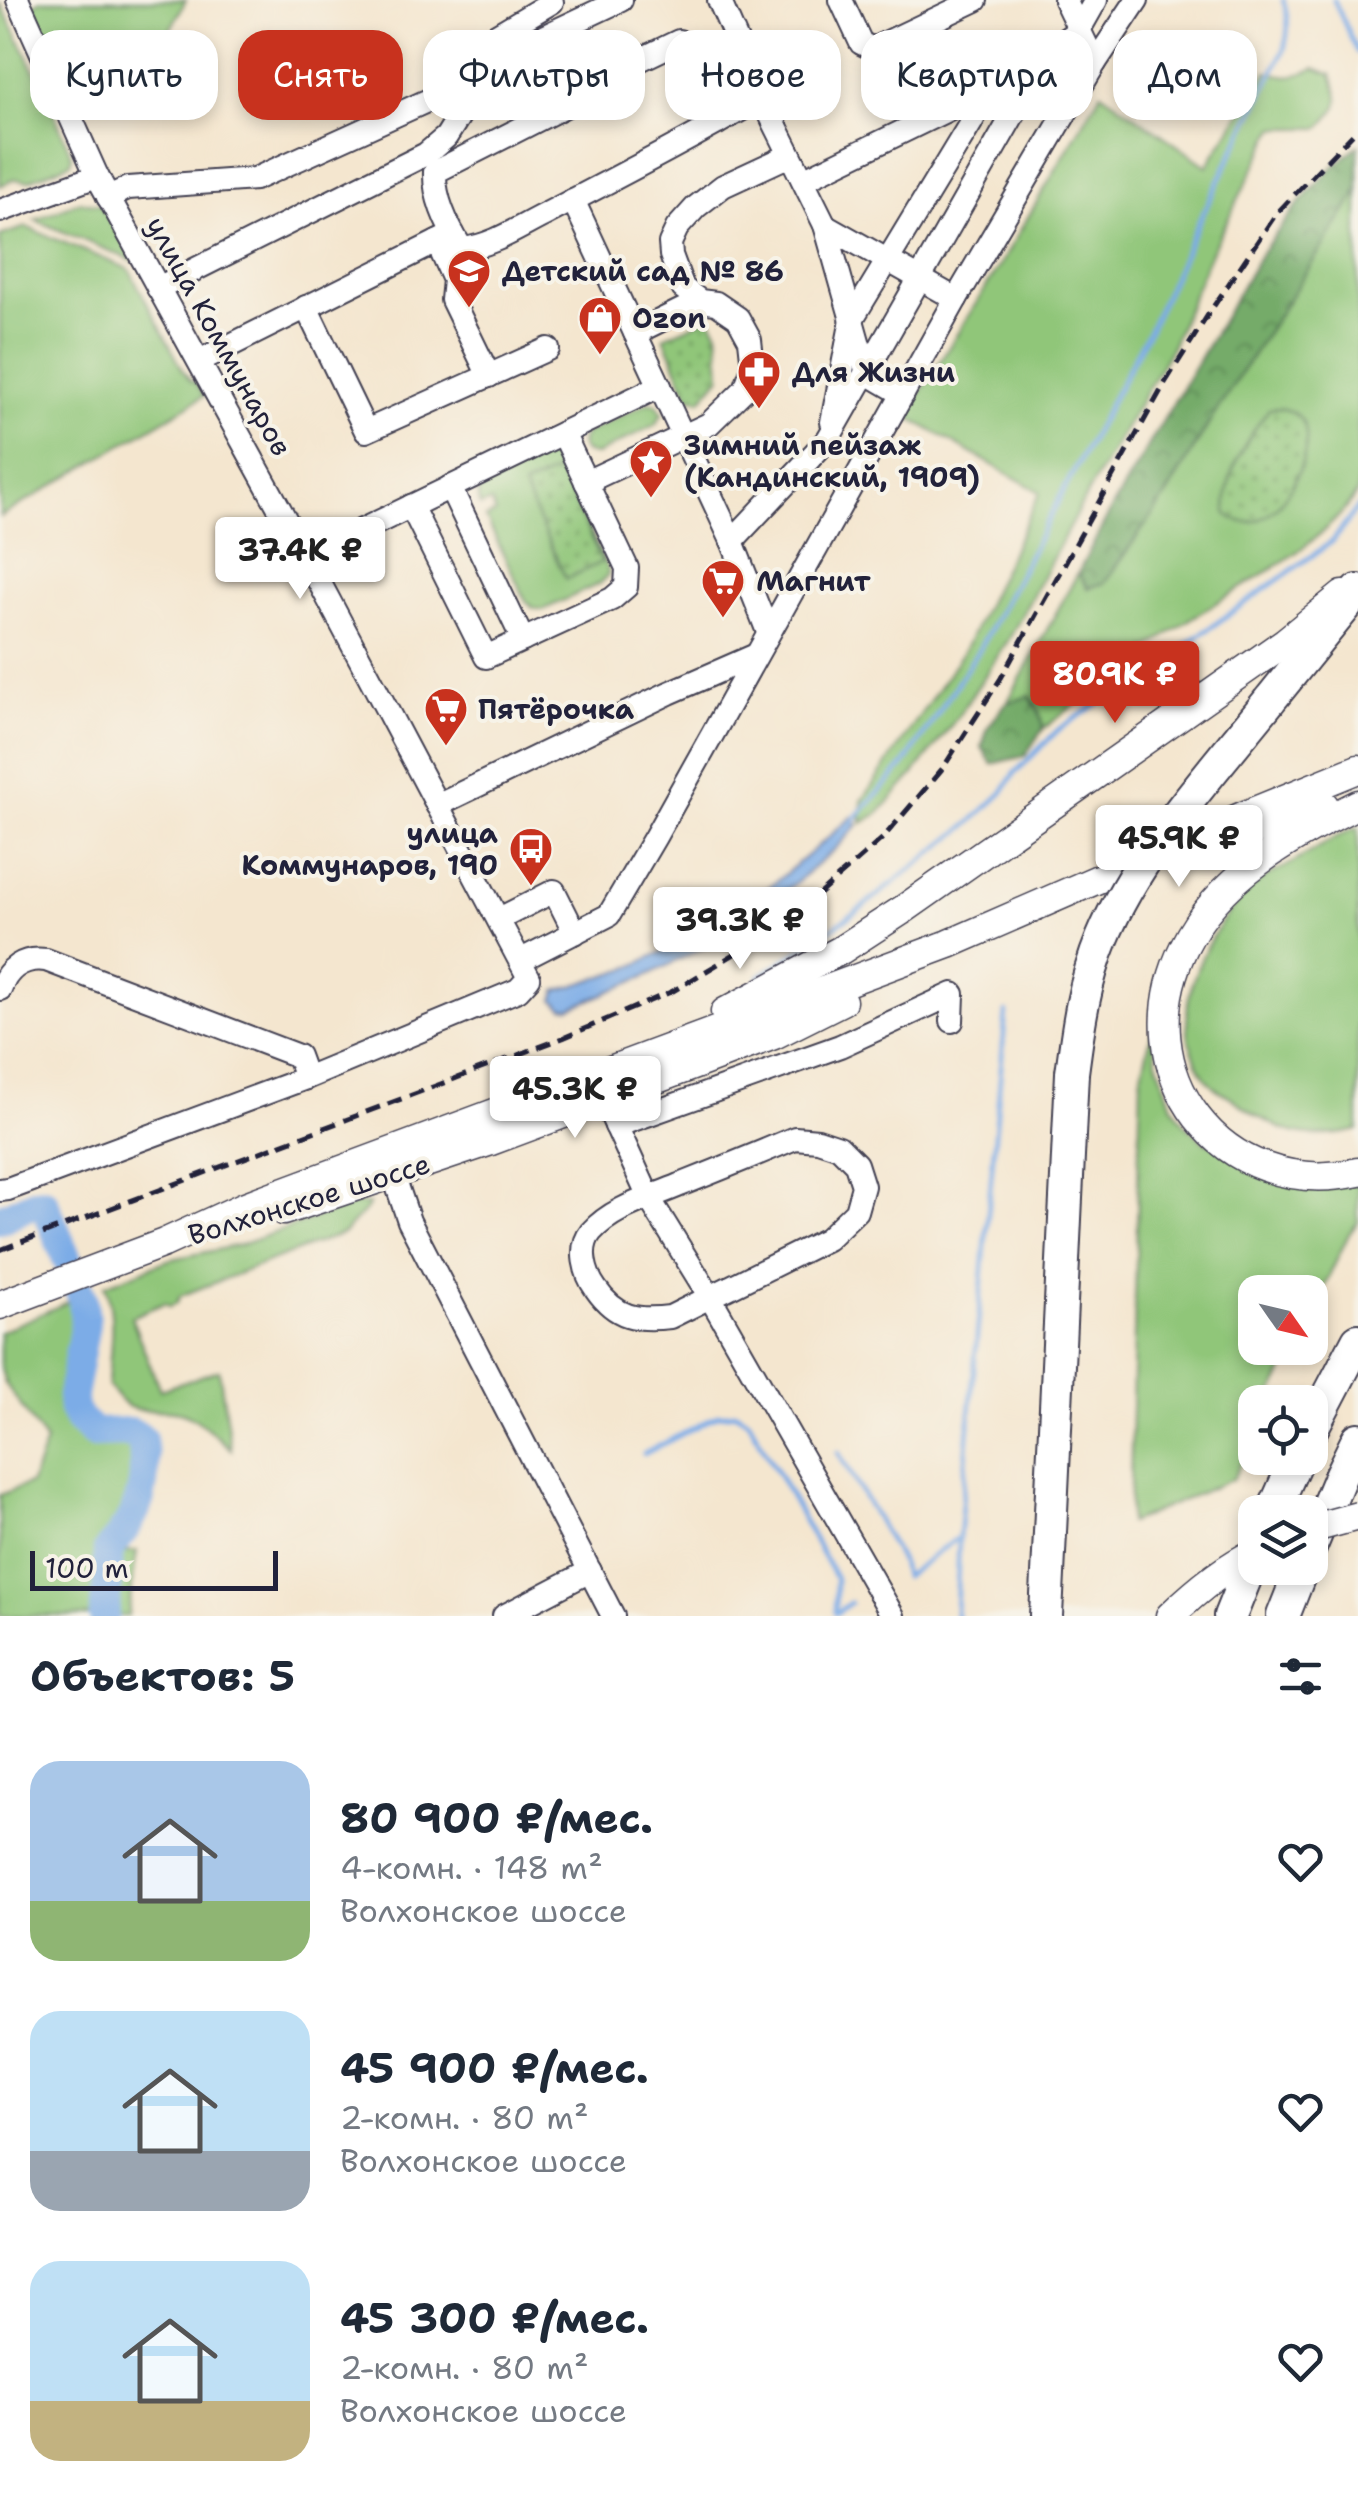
<!DOCTYPE html>
<html lang="ru">
<head>
<meta charset="utf-8">
<style>
  :root { --surface:#fff; --page:#f6f6f7; --text:#1f2937; --muted:#747a83; --accent:#c8321e }
  body { margin:0; font-family:"Shantell Sans",sans-serif; background:var(--page); color:var(--text); height:100vh; display:flex; flex-direction:column; font-size:38px; white-space:nowrap }
  * { box-sizing:border-box; margin:0 }
  p { font-size:32px; color:var(--muted) }
  .icon { flex:none; width:55px; height:55px; fill:none; stroke:currentColor; stroke-width:2; stroke-linecap:round; stroke-linejoin:round }
  .map { position:relative; height:1616px; overflow:hidden }
  .panel { display:flex; flex-direction:column; background:var(--surface); flex:1 }
  .panel>* { flex:none }
  .guide { position:absolute; left:30px; top:30px; width:1300px; height:90px; display:flex; gap:20px }
  .needle { width:65px; rotate:124deg }
  .tools { position:absolute; left:1238px; top:1275px; display:grid; gap:20px }
  .tools a { display:grid; place-items:center; width:90px; height:90px; border-radius:20px; background:var(--surface); box-shadow:0 5px 15px #0003; font-size:50px }
  .scale { position:absolute; left:30px; bottom:25px; width:248px; box-sizing:border-box; padding-left:10px; border:5px solid #22223b; border-top:0; font-size:28px; line-height:35px; white-space:nowrap; color:#22223b; -webkit-text-stroke:8px #f7f3e8; paint-order:stroke }
  .price { position:absolute; translate:-50% -85px; padding:0 22px; border-radius:10px; background:#fff; color:#222; font-size:32px; line-height:65px; filter:drop-shadow(0 2px 5px #0008) }
  .price::after { content:''; position:absolute; left:50%; top:60px; width:30px; height:22px; margin-left:-15px; background:inherit; clip-path:polygon(0 0,100% 0,50% 100%) }
  .price.on { background:var(--accent); color:#fff }
  ul { padding:0; list-style:none }
  li { display:flex; align-items:center; gap:30px; height:250px; padding:0 30px }
  li span { display:grid; place-items:center; flex:none; width:280px; height:200px; border-radius:30px; color:#555 }
  li>.icon { margin-inline-start:auto }
  span .icon { width:120px; height:120px; fill:#fffc; stroke-width:1 }
  li b { font-size:42px }
  h2 { display:flex; justify-content:space-between; align-items:center; height:120px; padding:0 30px; font-size:42px }
  .tag { padding:0 35px; border-radius:30px; background:var(--surface); box-shadow:0 5px 15px #0003; font-size:35px; line-height:90px }
  .tag.on { background:var(--accent); color:#fff }
  .map>svg:first-child { display:block }
  .green { fill:#90c679; stroke:#59745a; stroke-width:2.5 }
  .forest { fill:url(#forest-crowns); stroke:#4b6652; stroke-width:2.5 }
  .park { fill:url(#park-dots); stroke:#59745a; stroke-width:2.5 }
  .water { fill:#7cace7; stroke:#4f6791; stroke-width:2.5 }
  .lines { fill:none; stroke-linecap:round; stroke-linejoin:round }
  .stream { stroke:#7cace7; stroke-width:5 }
  .river { stroke:#7cace7; stroke-width:30 }
  .minor-casing { stroke:#423f51; stroke-width:26 }
  .major-casing { stroke:#423f51; stroke-width:31 }
  .highway-casing { stroke:#423f51; stroke-width:36 }
  .minor { stroke:#fff; stroke-width:22 }
  .major { stroke:#fff; stroke-width:28 }
  .highway { stroke:#fff; stroke-width:32 }
  .rail { stroke:#22223b; stroke-width:5; stroke-dasharray:15 8; stroke-linecap:butt }
  .major-bridge-casing { stroke:#423f51; stroke-width:31; stroke-linecap:butt }
  .highway-bridge-casing { stroke:#423f51; stroke-width:36; stroke-linecap:butt }
  .major-bridge { stroke:#fff; stroke-width:28 }
  .highway-bridge { stroke:#fff; stroke-width:32 }
  .labels { text-anchor:middle; dominant-baseline:central; stroke-width:8; stroke-linejoin:round; paint-order:stroke }
  .poi-label { font-size:28px; font-weight:bold; fill:#22223b; stroke:#f7f3e8; text-anchor:start }
  .street-label { font-size:28px; fill:#22223b; stroke:#f7f3e8 }
</style>
</head>
<body>
<div class="map">
<svg width="1358" height="1616" viewBox="0 0 1358 1616">
  <defs>
    <pattern id="forest-crowns" width="20" height="18" patternUnits="userSpaceOnUse" patternTransform="scale(2.5)"><rect width="20" height="18" fill="#74ab69"/><path d="M2 6a3 3 0 1 1 6 0M12 15a3 3 0 1 1 6 0" fill="none" stroke="#5f8b58"/></pattern>
    <pattern id="park-dots" width="8" height="8" patternUnits="userSpaceOnUse" patternTransform="scale(2.5)"><rect width="8" height="8" fill="#90c679"/><path d="M2 2h.1M6 6h.1" fill="none" stroke="#75a064" stroke-width="1.8" stroke-linecap="round"/></pattern>
  </defs>
  <rect width="100%" height="100%" fill="#f7f3e8"/>
  <filter id="ink" filterUnits="userSpaceOnUse"><feTurbulence type="fractalNoise" baseFrequency=".01" numOctaves="2"/><feDisplacementMap in="SourceGraphic" scale="20" xChannelSelector="R" yChannelSelector="G"/><feConvolveMatrix kernelMatrix="1 2 1 2 8 2 1 2 1" color-interpolation-filters="sRGB"/></filter>
  <filter id="wash" filterUnits="userSpaceOnUse"><feTurbulence type="fractalNoise" baseFrequency=".0048" numOctaves="4" result="noise"/><feDisplacementMap in="SourceGraphic" scale="40" xChannelSelector="R" yChannelSelector="G"/><feGaussianBlur stdDeviation="2.25" result="paint"/><feColorMatrix in="noise" values="0 0 0 0 0 0 0 0 0 0 0 0 0 0 0 0 0 1.4 0 .05"/><feComposite in="paint" operator="in"/></filter>
  <g filter="url(#wash)">
    <rect width="100%" height="100%" fill="#f4e6cf"/>
    <g class="green">
      <path d="M42 0H186L170 30 69 86 32 5Z"/>
      <path d="M0 2 42 85 72 156 70 163 28 181 14 179 0 186Z"/>
      <path d="M1315 68 1332 75C1343 105 1340 106 1320 128H1275L1211 252 1169 352 1090 489 1009 639 959 715 914 774 878 814 862 823V801L965 649 1040 492 906 416 1000 265 1101 92 1207 166 1267 72C1289 77 1295 78 1315 68Z"/>
      <path d="M1358 192V491C1323 549 1236 587 1180 626 1133 658 1089 694 1043 729L1039 711 1031 697 1007 703 1078 573 1088 588 1164 499 1216 410Z"/>
      <path d="M80 201 100 205 138 263 35 220Z"/>
      <path d="M26 227 129 269 184 372 192 382 195 381 204 396 0 517V236Z"/>
      <path d="M649 402 657 404 662 414 656 424 596 455C583 455 577 444 585 434Z"/>
      <path d="M548 453 556 456 608 569V575L601 583 543 610 533 608 526 601 486 518 496 513 491 502 480 506 478 496 480 486Z"/>
      <path d="M1358 827V1130C1302 1144 1273 1130 1229 1096 1208 1088 1198 1069 1192 1049 1173 994 1214 919 1256 884 1268 874 1284 868 1297 860 1318 848 1335 836 1358 827Z"/>
      <path d="M1153 1028 1156 1058 1172 1105 1185 1124 1204 1142 1358 1185V1222L1349 1234 1310 1317V1292H1255V1348H1295L1269 1402H1255V1433L1233 1479 1129 1523 1141 1077Z"/>
      <path d="M355 1204H369L366 1209 344 1233 180 1296 177 1303 170 1306 164 1303 131 1317 160 1390 219 1370 231 1449C215 1436 199 1417 179 1412 161 1407 139 1415 124 1404 118 1399 113 1391 108 1386 109 1351 117 1319 105 1285L168 1260 240 1245Z"/>
      <path d="M74 1299C75 1314 79 1332 75 1346 72 1357 67 1366 65 1376 51 1434 89 1439 134 1440L137 1472 125 1519 104 1545 98 1616H0V1495L31 1483 46 1442 5 1383 0 1365V1332Z"/>
      <path d="M137 1551 128 1616H107L113 1552Z"/>
    </g>
    <g class="forest">
      <path d="M1358 145V192L1217 410 1164 499 1104 583 1088 588 1078 573 1113 506 1260 255 1296 207 1331 169Z"/>
      <path d="M1030 696 1039 711 1043 729 1025 756 992 764 982 747 988 727 1006 703Z"/>
    </g>
    <g class="park">
      <path d="M709 317 718 332 721 376 701 400 689 397 664 337Z"/>
      <path d="M1280 408C1287 410 1296 412 1301 419 1323 448 1270 552 1227 514 1222 476 1247 438 1269 409Z"/>
      <path d="M559 470 602 562 566 579 523 487Z"/>
    </g>
    <path class="water" d="M852 817 858 825 833 851 793 885 713 943 644 977 571 1008H564L554 1000 557 991 631 967 721 923 777 881Z"/>
    <g class="lines">
      <g class="stream">
        <path d="M1334 0 1357 52"/>
        <path d="M850 824 904 765 980 648 1149 330 1197 225 1284 50C1289 31 1289 18 1283 0"/>
        <path d="M759 977 856 912 968 825 1002 793 1015 773 1058 730 1177 651 1333 541 1358 507"/>
        <path d="M44 1202 49 1200"/>
        <path d="M838 1452 901 1561 904 1577 959 1537"/>
        <path d="M644 1454 718 1415 736 1413 749 1421 836 1579 835 1613"/>
        <path d="M836 1613 850 1603"/>
        <path d="M956 1616 959 1537 1006 1012"/>
      </g>
      <path class="river" d="M0 1219 34 1203 44 1202 83 1299 85 1324 72 1396 73 1409 80 1421 94 1433 131 1432 142 1439C149 1484 140 1517 108 1550V1580L104 1616"/>
    </g>
  </g>
  <g filter="url(#ink)">
    <g class="lines">
      <defs>
        <g id="minor">
          <path d="M719 0 762 98 825 225 867 373 903 394"/>
          <path d="M841 0 861 43 873 49 976 0"/>
          <path d="M1065 0 1095 63"/>
          <path d="M718 123 679 41 602 78 585 96 435 172C434 198 448 227 462 249 493 246 521 226 548 213 620 176 692 138 762 98"/>
          <path d="M803 180 988 90 1021 70 1079 30 1096 0"/>
          <path d="M108 197 128 188 255 179 440 95 488 40 552 2 551 0"/>
          <path d="M573 200 732 541 768 632"/>
          <path d="M0 211 97 176"/>
          <path d="M825 225 956 299 1095 63 1137 0"/>
          <path d="M437 242 454 280 452 300 489 376"/>
          <path d="M158 288 426 154 446 137 494 60 621 0"/>
          <path d="M306 307 366 431 548 349"/>
          <path d="M635 333 700 301"/>
          <path d="M199 361 453 234"/>
          <path d="M832 422 852 319 972 121 988 90"/>
          <path d="M586 482 709 424 745 389 753 367 750 340 738 318 716 303 700 301 683 288 671 255 670 243 677 228 696 207 723 186 790 155"/>
          <path d="M450 487 523 640"/>
          <path d="M411 506 486 657 612 599 626 587 627 568 563 433"/>
          <path d="M732 541 828 439 1029 87 1021 70"/>
          <path d="M306 557 660 386"/>
          <path d="M437 805 669 693 756 655"/>
          <path d="M499 919 554 891 575 933"/>
          <path d="M521 960 609 915 655 837 956 299"/>
          <path d="M0 989C8 968 23 957 46 960L298 1056 306 1078"/>
          <path d="M604 1099 649 1198 710 1297 893 1616"/>
          <path d="M616 1126 840 1046 953 994 952 1021"/>
          <path d="M795 1138 818 1140 839 1147 856 1164 863 1186 856 1211 827 1239 670 1317C637 1321 616 1318 596 1289 585 1274 578 1248 591 1232 613 1207 650 1198 680 1185 718 1170 757 1154 795 1138Z"/>
          <path d="M389 1162 409 1221 613 1616"/>
          <path d="M0 1190 8 1189 306 1078 518 990 529 978 306 557 97 176 18 0"/>
          <path d="M504 1616 590 1571"/>
        </g>
        <g id="major">
          <path d="M1358 804C1290 838 1219 876 1184 947 1123 1071 1222 1202 1358 1172"/>
          <path d="M1242 835 1324 805"/>
          <path d="M725 1012 841 950 904 909 1285 642 1343 595"/>
          <path d="M283 1211 491 1141 695 1065 774 1035 842 1001"/>
          <path d="M0 1305 164 1243 245 1206 949 944 1245 815 1358 769"/>
          <path d="M1170 1616C1195 1592 1223 1568 1255 1553"/>
        </g>
        <g id="highway">
          <path d="M1269 701 1358 591"/>
          <path d="M1310 1432 1358 1340"/>
          <path d="M1273 1512 1297 1458"/>
          <path d="M1310 1548 1341 1474 1358 1439"/>
          <path d="M1046 1616 1072 1073"/>
          <path d="M1230 1616 1255 1554"/>
          <path d="M1283 1616 1302 1568"/>
        </g>
      </defs>
      <use href="#minor" class="minor-casing"/>
      <use href="#major" class="major-casing"/>
      <use href="#highway" class="highway-casing"/>
      <use href="#minor" class="minor"/>
      <use href="#major" class="major"/>
      <use href="#highway" class="highway"/>
      <path class="rail" d="M0 1250 563 1038 673 991 786 923 883 838 943 768 1001 678 1165 383 1211 310 1276 214 1358 128"/>
      <defs>
        <path id="major-bridge" d="M1310 1529 1358 1516"/>
        <path id="highway-bridge" d="M1072 1073C1078 1027 1084 982 1102 939 1138 852 1210 775 1269 701"/>
      </defs>
      <use href="#major-bridge" class="major-bridge-casing"/>
      <use href="#highway-bridge" class="highway-bridge-casing"/>
      <use href="#major-bridge" class="major-bridge"/>
      <use href="#highway-bridge" class="highway-bridge"/>
    </g>
  </g>
  <defs>
    <symbol id="school-pin" viewBox="-11 -11 22 30"><path d="M0 17L-7.5 6A9.5 9.5 0 1 1 7.5 6Z" fill="#c8321e" stroke="#f7f3e8"/><path d="M0-5L7-2L0 1L-7-2ZM-4 1L0 2.5L4 1V4Q0 6-4 4Z" fill="#fff"/></symbol>
    <symbol id="shop-pin" viewBox="-11 -11 22 30"><path d="M0 17L-7.5 6A9.5 9.5 0 1 1 7.5 6Z" fill="#c8321e" stroke="#f7f3e8"/><path d="M-5-2.5h2.3a2.7 3.5 0 0 1 5.4 0H5L5.5 6h-11ZM-1.5-2.5h3a1.5 2.3 0 0 0-3 0Z" fill="#fff"/></symbol>
    <symbol id="pharmacy-pin" viewBox="-11 -11 22 30"><path d="M0 17L-7.5 6A9.5 9.5 0 1 1 7.5 6Z" fill="#c8321e" stroke="#f7f3e8"/><path d="M-2-6h4v4h4v4h-4v4h-4v-4h-4v-4h4Z" fill="#fff"/></symbol>
    <symbol id="sight-pin" viewBox="-11 -11 22 30"><path d="M0 17L-7.5 6A9.5 9.5 0 1 1 7.5 6Z" fill="#c8321e" stroke="#f7f3e8"/><path d="M0-6L1.8-2.2L6-1.7L2.9 1.2L3.7 5.4L0 3.3L-3.7 5.4L-2.9 1.2L-6-1.7L-1.8-2.2Z" fill="#fff"/></symbol>
    <symbol id="supermarket-pin" viewBox="-11 -11 22 30"><path d="M0 17L-7.5 6A9.5 9.5 0 1 1 7.5 6Z" fill="#c8321e" stroke="#f7f3e8"/><path d="M-6-5.5h2.5l.6 2H6L4.5 2H-2.5L-4.4-4H-6ZM-1.5 3.2a1.3 1.3 0 1 0 .1 0ZM3 3.2a1.3 1.3 0 1 0 .1 0Z" fill="#fff"/></symbol>
    <symbol id="bus-pin" viewBox="-11 -11 22 30"><path d="M0 17L-7.5 6A9.5 9.5 0 1 1 7.5 6Z" fill="#c8321e" stroke="#f7f3e8"/><path d="M-5-6H5V4H4V6H2V4H-2V6H-4V4H-5ZM-3.5-4V0h7V-4ZM-3.5 1.2v1.5H-2V1.2ZM2 1.2v1.5H3.5V1.2Z" fill="#fff"/></symbol>
  </defs>
  <g fill-rule="evenodd">
    <use href="#school-pin" x="444" y="246" width="50" height="68"/>
    <use href="#shop-pin" x="575" y="293" width="50" height="68"/>
    <use href="#pharmacy-pin" x="734" y="347" width="50" height="68"/>
    <use href="#sight-pin" x="626" y="436" width="50" height="68"/>
    <use href="#supermarket-pin" x="698" y="556" width="50" height="68"/>
    <use href="#supermarket-pin" x="421" y="684" width="50" height="68"/>
    <use href="#bus-pin" x="506" y="824" width="50" height="68"/>
  </g>
  <g class="labels">
    <g class="poi-label">
      <text x="502" y="271">Детский сад № 86</text>
      <text x="632" y="318">Ozon</text>
      <text x="792" y="372">Для Жизни</text>
      <text x="684" y="445">Зимний пейзаж<tspan x="684" dy="32">(Кандинский, 1909)</tspan></text>
      <text x="756" y="581">Магнит</text>
      <text x="478" y="709">Пятёрочка</text>
      <text x="498" y="833" text-anchor="end">улица<tspan x="498" dy="32">Коммунаров, 190</tspan></text>
    </g>
    <g class="street-label">
      <text transform="translate(219 336) rotate(61)">улица Коммунаров</text>
      <text transform="translate(309 1199) rotate(-17)">Волхонское шоссе</text>
    </g>
  </g>
</svg>
<div class="tools">
<a><svg class="needle" viewBox="-14 -14 28 28"><path d="M0-13l5 13h-10z" fill="#e53935"/><path d="M0 13l5-13h-10z" fill="#747a83"/></svg></a>
<a><svg class="icon" aria-label="locate" viewBox="0 0 24 24"><circle cx="12" cy="12" r="6"/><path d="M12 2v4M12 18v4M2 12h4M18 12h4"/></svg></a>
<a><svg class="icon" aria-label="layers" viewBox="0 0 24 24"><path d="M12 4l9 5-9 5-9-5zM3 14l9 5 9-5"/></svg></a>
</div>
<div class="scale">100 m</div>
<b class="price" style="left:300px;top:602px">37.4K ₽</b>
<b class="price on" style="left:1115px;top:726px">80.9K ₽</b>
<b class="price" style="left:1179px;top:890px">45.9K ₽</b>
<b class="price" style="left:740px;top:972px">39.3K ₽</b>
<b class="price" style="left:575px;top:1141px">45.3K ₽</b>
<div class="guide">
<a class="tag">Купить</a>
<a class="tag on">Снять</a>
<a class="tag">Фильтры</a>
<a class="tag">Новое</a>
<a class="tag">Квартира</a>
<a class="tag">Дом</a>
</div>
</div>
<section class="panel">
<h2>Объектов: 5<svg class="icon" aria-label="filters" viewBox="0 0 24 24"><path d="M4 7h16M4 17h16"/><circle cx="9" cy="7" r="2"/><circle cx="15" cy="17" r="2"/></svg></h2>
<ul>
<li><span style="background:linear-gradient(#a9c7e8 70%,#8fb573 0)"><svg class="icon" aria-label="home" viewBox="0 0 24 24"><path d="M3 11l9-7 9 7M6 9v11h12V9"/></svg></span><div><b>80 900 ₽/мес.</b><p>4-комн. · 148 m²</p><p>Волхонское шоссе</p></div><svg class="icon" aria-label="heart" viewBox="0 0 24 24"><path d="M12 20l-8-8c-3-5 5-10 8-4 3-6 11-1 8 4z"/></svg></li>
<li><span style="background:linear-gradient(#bfe0f5 70%,#9aa5b1 0)"><svg class="icon" aria-label="home" viewBox="0 0 24 24"><path d="M3 11l9-7 9 7M6 9v11h12V9"/></svg></span><div><b>45 900 ₽/мес.</b><p>2-комн. · 80 m²</p><p>Волхонское шоссе</p></div><svg class="icon" aria-label="heart" viewBox="0 0 24 24"><path d="M12 20l-8-8c-3-5 5-10 8-4 3-6 11-1 8 4z"/></svg></li>
<li><span style="background:linear-gradient(#bfe0f5 70%,#c2b280 0)"><svg class="icon" aria-label="home" viewBox="0 0 24 24"><path d="M3 11l9-7 9 7M6 9v11h12V9"/></svg></span><div><b>45 300 ₽/мес.</b><p>2-комн. · 80 m²</p><p>Волхонское шоссе</p></div><svg class="icon" aria-label="heart" viewBox="0 0 24 24"><path d="M12 20l-8-8c-3-5 5-10 8-4 3-6 11-1 8 4z"/></svg></li>
</ul>
</section>
</body>
</html>
